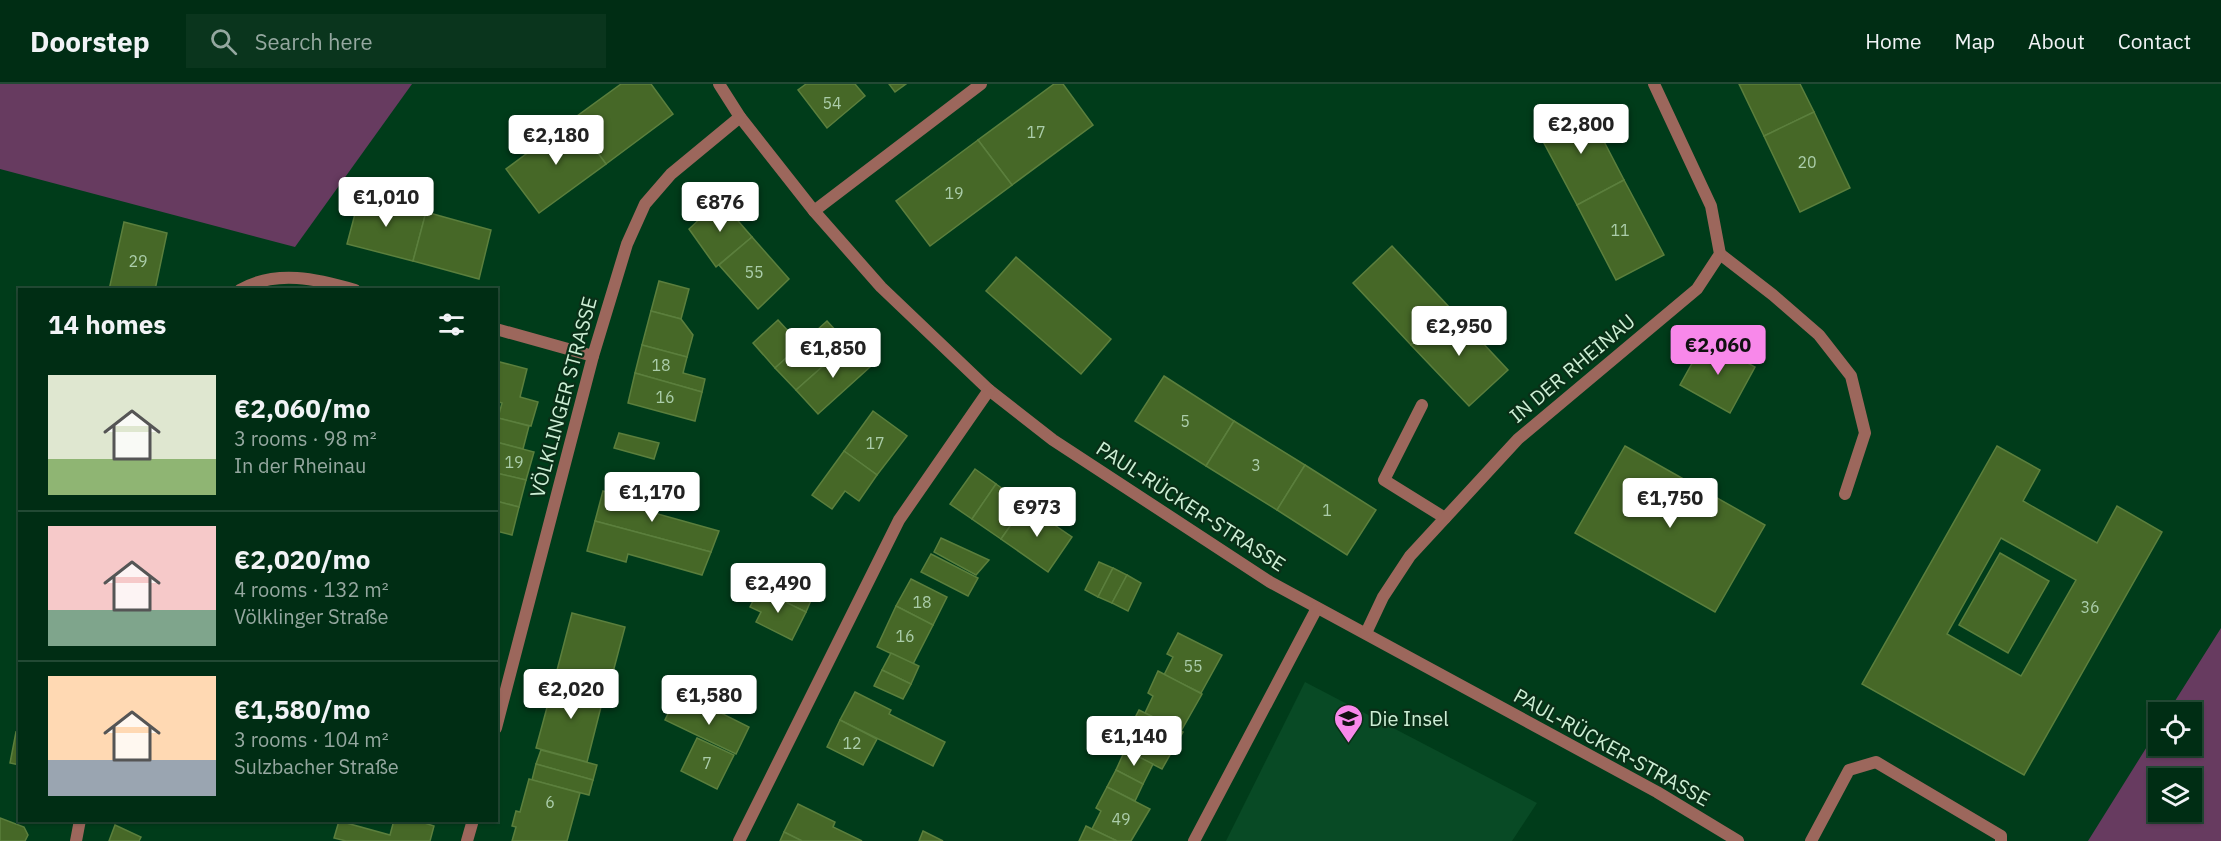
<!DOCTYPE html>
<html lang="en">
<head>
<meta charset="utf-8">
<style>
  :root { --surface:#002d14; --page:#0a351d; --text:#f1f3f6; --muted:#95a8a0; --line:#224934; --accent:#f888ea }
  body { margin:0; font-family:"IBM Plex Sans",sans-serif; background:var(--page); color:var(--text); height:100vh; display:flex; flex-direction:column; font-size:22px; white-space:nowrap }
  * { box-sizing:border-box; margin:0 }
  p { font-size:20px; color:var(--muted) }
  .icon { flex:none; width:33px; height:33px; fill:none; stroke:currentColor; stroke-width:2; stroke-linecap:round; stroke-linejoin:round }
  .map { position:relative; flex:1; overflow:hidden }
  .side { position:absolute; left:18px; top:204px; width:480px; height:534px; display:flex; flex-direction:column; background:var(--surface); border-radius:0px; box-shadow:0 2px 4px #0004,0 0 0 2px var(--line) }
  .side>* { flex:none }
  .buttons { position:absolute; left:2148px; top:618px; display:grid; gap:12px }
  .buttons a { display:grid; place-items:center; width:54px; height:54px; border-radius:0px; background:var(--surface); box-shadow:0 2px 4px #0004,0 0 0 2px var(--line); font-size:30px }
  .price { position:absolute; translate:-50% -51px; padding:0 14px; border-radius:6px; background:#fff; color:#222; font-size:20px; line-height:39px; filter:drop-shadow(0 2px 3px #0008) }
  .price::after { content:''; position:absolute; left:50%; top:36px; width:18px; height:14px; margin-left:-9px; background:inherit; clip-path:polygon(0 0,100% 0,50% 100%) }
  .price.current { background:var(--accent); color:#111 }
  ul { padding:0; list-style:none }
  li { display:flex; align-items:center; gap:18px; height:150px; padding:0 30px }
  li+li { border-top:2px solid var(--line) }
  li span { display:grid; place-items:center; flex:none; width:168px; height:120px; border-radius:0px; color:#555 }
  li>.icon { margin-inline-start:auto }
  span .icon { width:72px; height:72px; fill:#fffc; stroke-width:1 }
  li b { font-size:26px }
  h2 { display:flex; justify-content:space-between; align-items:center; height:72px; padding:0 30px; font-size:26px }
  header { display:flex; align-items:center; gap:36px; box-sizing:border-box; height:84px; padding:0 30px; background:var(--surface); border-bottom:2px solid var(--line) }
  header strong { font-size:28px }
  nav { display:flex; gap:33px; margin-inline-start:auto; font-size:21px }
  .search { width:420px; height:54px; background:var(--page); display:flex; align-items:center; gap:15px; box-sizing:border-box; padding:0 21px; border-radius:0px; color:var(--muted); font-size:22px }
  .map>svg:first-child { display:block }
  .built { fill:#084a25 }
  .green { fill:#673b60; fill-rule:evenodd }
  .building { fill:#466827; stroke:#5b7f3d; stroke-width:1.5; fill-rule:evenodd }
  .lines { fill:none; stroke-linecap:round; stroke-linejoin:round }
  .service { stroke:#9c675c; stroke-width:12 }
  .minor { stroke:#9c675c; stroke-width:12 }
  .labels { text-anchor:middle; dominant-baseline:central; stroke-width:4.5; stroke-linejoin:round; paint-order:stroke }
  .number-label { font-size:16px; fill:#abcdaa }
  .street-label { font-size:20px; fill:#cdefd5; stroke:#092f17 }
  .poi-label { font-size:20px; fill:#cdefd5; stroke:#092f17; text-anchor:start }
</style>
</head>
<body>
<header>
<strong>Doorstep</strong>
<div class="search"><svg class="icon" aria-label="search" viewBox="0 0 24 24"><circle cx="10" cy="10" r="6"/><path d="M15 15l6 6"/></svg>Search here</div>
<nav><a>Home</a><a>Map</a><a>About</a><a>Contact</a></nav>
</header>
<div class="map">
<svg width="2221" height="757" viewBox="0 0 2221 757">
  <rect width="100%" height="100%" fill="#003c1a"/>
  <path class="built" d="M1305 598 1537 719 1512 757H1226Z"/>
  <g class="green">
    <path d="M0 0H412L295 163 0 85Z"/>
    <path d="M2221 544V757H2088L2158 645V662H2192V628H2168ZM2158 694H2192V728H2158Z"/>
  </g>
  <g class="building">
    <path d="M621 0H651L673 30 606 80 573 35Z"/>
    <path d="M806 0H855L865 12 827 44 798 6Z"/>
    <path d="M889 0H906L895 8Z"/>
    <path d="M1054 0H1063L1093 41 1012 101 978 56Z"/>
    <path d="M1739 0H1800L1814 28 1764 52Z"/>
    <path d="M1585 21 1624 96 1577 121 1537 46Z"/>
    <path d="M1814 28 1850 104 1800 128 1764 52Z"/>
    <path d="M573 35 606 80 539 129 506 85Z"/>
    <path d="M978 56 1012 101 930 162 896 117Z"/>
    <path d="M1624 96 1664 171 1616 196 1577 121Z"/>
    <path d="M360 111 426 128 413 177 347 160Z"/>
    <path d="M720 116 752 153 716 183 689 145Z"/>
    <path d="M426 128 491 146 479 195 413 177Z"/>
    <path d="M124 138 167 149 155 206H109Z"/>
    <path d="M752 153 789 195 758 225 719 181Z"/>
    <path d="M1392 162 1450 224 1411 261 1353 199Z"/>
    <path d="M1016 173 1111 255 1081 290 986 207Z"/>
    <path d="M659 197 689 205 681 235 651 227Z"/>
    <path d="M1450 224 1508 286 1469 322 1411 261Z"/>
    <path d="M651 227 681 235 693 251 687 273 642 261Z"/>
    <path d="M778 236 801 261 775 284 753 259Z"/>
    <path d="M827 237 848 260 796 306 775 284Z"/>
    <path d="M1705 256 1755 283 1730 329 1680 301Z"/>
    <path d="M848 260 870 283 818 330 796 306Z"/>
    <path d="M642 261 687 273 683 289 705 295 702 308 635 289Z"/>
    <path d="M496 277 527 285 520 313 538 318 531 342 498 334 502 319 496 317Z"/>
    <path d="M635 289 702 308 695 337 628 319Z"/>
    <path d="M1164 292 1234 337 1206 382 1135 337Z"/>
    <path d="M873 327 907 352 877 391 844 367Z"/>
    <path d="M498 334 529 342 523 365 496 358Z"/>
    <path d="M1234 337 1305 381 1277 426 1206 382Z"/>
    <path d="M619 349 659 359 654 375 614 364Z"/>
    <path d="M496 358 534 368 526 396 496 389Z"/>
    <path d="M1625 362 1765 441 1715 528 1575 449Z"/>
    <path d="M1997 362 2040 386 2023 417 2097 459 2117 422 2162 448 2024 691 1862 600ZM2001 454 2076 496 2021 592 1947 550Z"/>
    <path d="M844 367 877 391 859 417 845 407 832 425 812 411Z"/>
    <path d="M1305 381 1376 426 1347 471 1277 426Z"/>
    <path d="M975 385 996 400 972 435 950 420Z"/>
    <path d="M496 389 526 396 519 423 496 417Z"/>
    <path d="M996 400 1025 421 1001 455 972 435Z"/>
    <path d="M603 407 643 417 640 425 719 447 711 468 595 437Z"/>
    <path d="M496 417 519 423 512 451 496 447Z"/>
    <path d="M1025 421 1072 453 1048 488 1001 455Z"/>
    <path d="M595 437 711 468 702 491 628 470 626 478 587 467Z"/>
    <path d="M941 454 989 476 976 491 934 468Z"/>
    <path d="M2000 469 2049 497 2008 569 1959 541Z"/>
    <path d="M931 470 978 494 968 512 921 488Z"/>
    <path d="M1099 478 1113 484 1098 513 1085 506Z"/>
    <path d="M784 483 818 500 806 528 759 505 765 492 776 497Z"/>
    <path d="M1113 484 1127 491 1112 519 1098 513Z"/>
    <path d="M1127 491 1141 499 1128 527 1112 519Z"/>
    <path d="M911 495 947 513 933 541 896 522Z"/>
    <path d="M759 505 806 528 792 556 756 538 761 528 750 523Z"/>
    <path d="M896 522 933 541 913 580 877 563Z"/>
    <path d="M572 529 625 543 608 607 555 594Z"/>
    <path d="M1178 549 1222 571 1201 609 1164 591 1173 573 1167 570Z"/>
    <path d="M891 569 919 582 911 600 882 586Z"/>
    <path d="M882 586 911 600 903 615 874 602Z"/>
    <path d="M1158 587 1202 610 1181 647 1145 629 1153 612 1148 609Z"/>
    <path d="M555 594 605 607 587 678 536 664Z"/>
    <path d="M855 608 891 626 889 630 945 658 933 682 840 636Z"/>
    <path d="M675 615 705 629 703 632 708 634 713 625 749 643 736 670 665 636Z"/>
    <path d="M1139 626 1183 648 1162 685 1125 666 1134 649 1128 647Z"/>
    <path d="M840 636 877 655 863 681 827 663Z"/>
    <path d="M16 648 20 649V681L10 679Z"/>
    <path d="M697 654 734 671 717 705 681 687Z"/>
    <path d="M541 666 597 681 593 696 536 680Z"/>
    <path d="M1125 666 1153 680 1143 700 1116 686Z"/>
    <path d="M536 680 593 696 589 711 532 696Z"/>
    <path d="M1116 686 1143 700 1135 717 1107 703Z"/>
    <path d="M529 695 580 709 567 757H512L516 743 512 742 516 727 520 728Z"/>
    <path d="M1107 703 1150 725 1131 757H1117L1092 745 1101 727 1096 724Z"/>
    <path d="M798 720 835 738 833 743 862 757H802L784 748Z"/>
    <path d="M0 734 24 743 28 751 25 757H0Z"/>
    <path d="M394 736H415L434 742 430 757H346L334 754 339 737 390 751Z"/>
    <path d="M115 741 141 753 139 757H109Z"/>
    <path d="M1086 742 1092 745 1117 757H1079Z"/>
    <path d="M923 747 943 757H919Z"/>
    <path d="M784 748 802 757H780Z"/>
  </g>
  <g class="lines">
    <g class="service">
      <path d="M1720 170 1773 211 1819 251 1851 292 1865 349 1845 410"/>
      <path d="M1422 321 1384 396 1445 434"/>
      <path d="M1811 757 1849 686 1876 678 2001 752V757"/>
    </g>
    <g class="minor">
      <path d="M719 0 740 33 814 127 881 203 989 306 1053 356 1270 498 1657 708 1738 757"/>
      <path d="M814 127 981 0"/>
      <path d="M240 206C276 185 318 195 355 206"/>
      <path d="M496 245 593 272"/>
      <path d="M1366 549 1383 513 1410 472 1518 355 1697 205 1720 170 1711 122 1654 0"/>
      <path d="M496 644 593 272 627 160 645 120 671 90 740 33"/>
      <path d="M76 757 80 736"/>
      <path d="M467 757 473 736"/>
      <path d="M739 757 899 436 989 306"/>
      <path d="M1194 757 1317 524"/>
    </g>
  </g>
  <defs>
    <symbol id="school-pin" viewBox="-11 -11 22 30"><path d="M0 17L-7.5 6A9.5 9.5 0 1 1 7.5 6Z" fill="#f888ea" stroke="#092f17"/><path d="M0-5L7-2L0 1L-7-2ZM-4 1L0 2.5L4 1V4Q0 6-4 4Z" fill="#111"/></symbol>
  </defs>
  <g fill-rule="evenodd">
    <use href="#school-pin" x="1332" y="618" width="33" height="45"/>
  </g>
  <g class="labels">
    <g class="number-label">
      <text x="832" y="19">54</text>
      <text x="1036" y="48">17</text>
      <text x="1807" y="78">20</text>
      <text x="954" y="109">19</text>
      <text x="1620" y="146">11</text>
      <text x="138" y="177">29</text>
      <text x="754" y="188">55</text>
      <text x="661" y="281">18</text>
      <text x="665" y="313">16</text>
      <text x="1185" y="337">5</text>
      <text x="875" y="359">17</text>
      <text x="514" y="378">19</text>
      <text x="1256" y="381">3</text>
      <text x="1327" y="426">1</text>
      <text x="922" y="518">18</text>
      <text x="2090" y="523">36</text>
      <text x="905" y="552">16</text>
      <text x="1193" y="582">55</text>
      <text x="852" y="659">12</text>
      <text x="707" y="679">7</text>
      <text x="550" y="718">6</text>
      <text x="1121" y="735">49</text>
    </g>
    <g class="street-label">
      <text transform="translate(1572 284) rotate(-40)">IN DER RHEINAU</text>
      <text transform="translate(563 313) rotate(-75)">VÖLKLINGER STRASSE</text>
      <text transform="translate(1191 422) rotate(33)">PAUL-RÜCKER-STRASSE</text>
      <text transform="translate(1612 663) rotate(29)">PAUL-RÜCKER-STRASSE</text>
    </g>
    <g class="poi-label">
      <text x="1369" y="634">Die Insel</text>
    </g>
  </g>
</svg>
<div class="buttons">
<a><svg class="icon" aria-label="locate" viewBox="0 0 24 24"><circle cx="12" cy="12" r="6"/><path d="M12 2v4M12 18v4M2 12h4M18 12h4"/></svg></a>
<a><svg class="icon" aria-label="layers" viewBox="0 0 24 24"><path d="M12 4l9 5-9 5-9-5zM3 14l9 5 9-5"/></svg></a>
</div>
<b class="price" style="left:1581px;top:71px">€2,800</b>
<b class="price" style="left:556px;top:82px">€2,180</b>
<b class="price" style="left:386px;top:144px">€1,010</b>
<b class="price" style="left:720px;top:149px">€876</b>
<b class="price" style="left:1459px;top:273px">€2,950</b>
<b class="price current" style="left:1718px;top:292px">€2,060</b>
<b class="price" style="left:833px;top:295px">€1,850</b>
<b class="price" style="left:652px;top:439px">€1,170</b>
<b class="price" style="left:1670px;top:445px">€1,750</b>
<b class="price" style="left:1037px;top:454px">€973</b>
<b class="price" style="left:778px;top:530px">€2,490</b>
<b class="price" style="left:571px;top:636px">€2,020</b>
<b class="price" style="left:709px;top:642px">€1,580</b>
<b class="price" style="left:1134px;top:683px">€1,140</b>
<section class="side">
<h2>14 homes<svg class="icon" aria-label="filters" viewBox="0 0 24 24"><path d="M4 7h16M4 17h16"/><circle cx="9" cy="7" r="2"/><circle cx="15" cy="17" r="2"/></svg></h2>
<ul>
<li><span style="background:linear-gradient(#dfe7d0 70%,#8fb573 0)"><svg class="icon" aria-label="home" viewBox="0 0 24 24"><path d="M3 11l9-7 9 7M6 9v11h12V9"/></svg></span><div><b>€2,060/mo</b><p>3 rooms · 98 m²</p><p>In der Rheinau</p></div></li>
<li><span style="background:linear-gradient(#f6c9c9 70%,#7fa58c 0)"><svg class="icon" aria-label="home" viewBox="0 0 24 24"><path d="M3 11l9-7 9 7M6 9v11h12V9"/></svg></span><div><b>€2,020/mo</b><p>4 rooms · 132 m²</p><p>Völklinger Straße</p></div></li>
<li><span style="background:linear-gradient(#ffd9b3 70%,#9aa5b1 0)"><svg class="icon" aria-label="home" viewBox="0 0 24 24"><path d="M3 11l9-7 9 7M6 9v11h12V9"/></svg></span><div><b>€1,580/mo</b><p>3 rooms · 104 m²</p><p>Sulzbacher Straße</p></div></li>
</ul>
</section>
</div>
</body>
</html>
